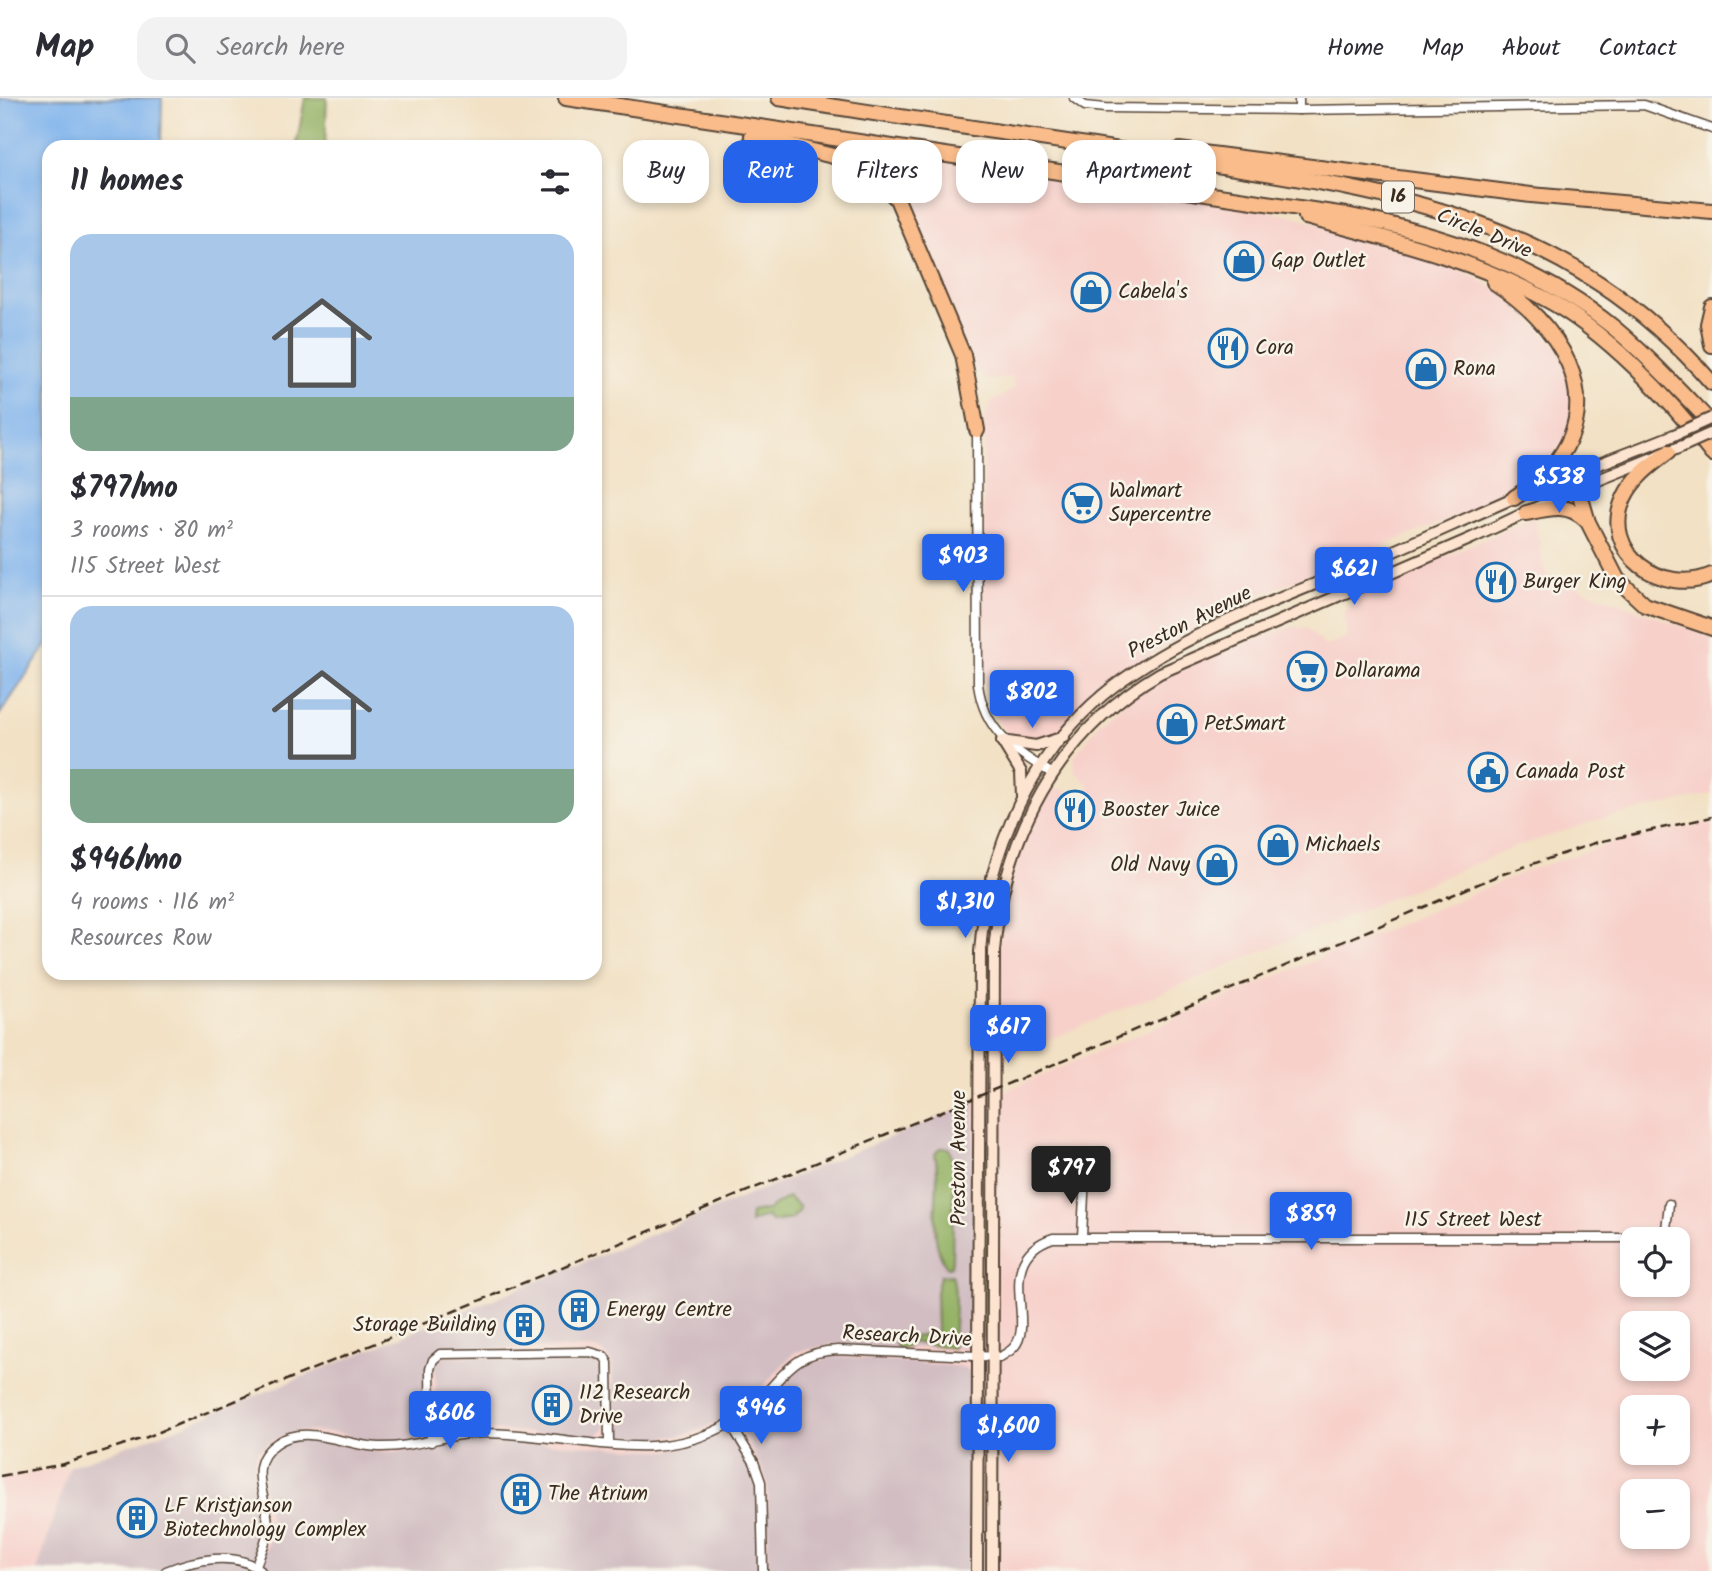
<!DOCTYPE html>
<html lang="en">
<head>
<meta charset="utf-8">
<style>
  :root { --surface:#fff; --page:#f2f2f3; --text:#2b2b33; --muted:#7c7c81; --line:#e1e1e2; --accent:#2563eb }
  body { margin:0; font-family:Kalam,sans-serif; background:var(--page); color:var(--text); height:100vh; display:flex; flex-direction:column; font-size:26px; white-space:nowrap }
  * { box-sizing:border-box; margin:0 }
  p { font-size:23px; color:var(--muted) }
  .icon { flex:none; width:38px; height:38px; fill:none; stroke:currentColor; stroke-width:2; stroke-linecap:round; stroke-linejoin:round }
  .map { position:relative; flex:1; overflow:hidden }
  .sheet { position:absolute; left:42px; top:42px; width:560px; height:840px; display:flex; flex-direction:column; background:var(--surface); border-radius:21px; box-shadow:0 4px 10px #0003 }
  .sheet>* { flex:none }
  .top-card { position:absolute; left:623px; top:42px; width:665px; height:63px; display:flex; gap:14px }
  .fabs { position:absolute; left:1620px; top:1129px; display:grid; gap:14px }
  .fabs a { display:grid; place-items:center; width:70px; height:70px; border-radius:14px; background:var(--surface); box-shadow:0 4px 10px #0003; font-size:35px }
  .price { position:absolute; translate:-50% -60px; padding:0 16px; border-radius:7px; background:var(--accent); color:#fff; font-size:23px; line-height:46px; filter:drop-shadow(0 2px 4px #0008) }
  .price::after { content:''; position:absolute; left:50%; top:42px; width:21px; height:16px; margin-left:-10px; background:inherit; clip-path:polygon(0 0,100% 0,50% 100%) }
  .price.selected { background:#222; color:#fff }
  ul { padding:0; list-style:none }
  li { display:grid; align-content:center; gap:14px; height:371px; padding:0 28px }
  li+li { border-top:2px solid var(--line) }
  li span { display:grid; place-items:center; height:217px; border-radius:21px; color:#555 }
  li>.icon { margin-inline-start:auto }
  span .icon { width:126px; height:126px; fill:#fffc; stroke-width:1 }
  li b { font-size:30px }
  h2 { display:flex; justify-content:space-between; align-items:center; height:84px; padding:0 28px; font-size:30px }
  .chip { padding:0 24px; border-radius:21px; background:var(--surface); box-shadow:0 4px 10px #0003; font-size:24px; line-height:63px }
  .chip.selected { background:var(--accent); color:#fff }
  header { display:flex; align-items:center; gap:42px; box-sizing:border-box; height:98px; padding:0 35px; background:var(--surface); border-bottom:2px solid var(--line) }
  header strong { font-size:33px }
  nav { display:flex; gap:38px; margin-inline-start:auto; font-size:24px }
  .search { width:490px; height:63px; background:var(--page); display:flex; align-items:center; gap:18px; box-sizing:border-box; padding:0 24px; border-radius:21px; color:var(--muted); font-size:26px }
  .map>svg:first-child { display:block }
  .built { fill:#f7d0ca; fill-rule:evenodd }
  .industrial { fill:#d2bec2 }
  .green { fill:#b9cc6f; stroke:#7a7b46; stroke-width:2 }
  .forest { fill:#92b062; stroke:#666d40; stroke-width:2 }
  .water { fill:#80b4ed; stroke:#5e6f86; stroke-width:2 }
  .lines { fill:none; stroke-linecap:round; stroke-linejoin:round }
  .street-casing { stroke:#564537; stroke-width:11 }
  .secondary-casing { stroke:#564537; stroke-width:14 }
  .highway-casing { stroke:#564537; stroke-width:18 }
  .street { stroke:#fff; stroke-width:8 }
  .secondary { stroke:#fde4d0; stroke-width:10 }
  .highway { stroke:#f9bc8a; stroke-width:14 }
  .rail { stroke:#3b2a1e; stroke-width:2.5; stroke-dasharray:10 5; stroke-linecap:butt }
  .secondary-bridge-casing { stroke:#564537; stroke-width:14; stroke-linecap:butt }
  .secondary-bridge { stroke:#fde4d0; stroke-width:10 }
  .labels { text-anchor:middle; dominant-baseline:central; stroke-width:5; stroke-linejoin:round; paint-order:stroke }
  .shield { fill:#f7f3e8; stroke:#73665b; stroke-width:2 }
  .shield-label { font-size:19px; font-weight:bold; fill:#3b2a1e }
  .street-label { font-size:21px; fill:#3b2a1e; stroke:#f7f3e8 }
  .poi-label { font-size:21px; fill:#3b2a1e; stroke:#f7f3e8; text-anchor:start }
</style>
</head>
<body>
<header>
<strong>Map</strong>
<div class="search"><svg class="icon" aria-label="search" viewBox="0 0 24 24"><circle cx="10" cy="10" r="6"/><path d="M15 15l6 6"/></svg>Search here</div>
<nav><a>Home</a><a>Map</a><a>About</a><a>Contact</a></nav>
</header>
<div class="map">
<svg width="1712" height="1473" viewBox="0 0 1712 1473">
  <rect width="100%" height="100%" fill="#f7f3e8"/>
  <filter id="ink" filterUnits="userSpaceOnUse"><feTurbulence type="fractalNoise" baseFrequency=".0143" numOctaves="2"/><feDisplacementMap in="SourceGraphic" scale="14" xChannelSelector="R" yChannelSelector="G"/><feConvolveMatrix kernelMatrix="1 2 1 2 8 2 1 2 1" color-interpolation-filters="sRGB"/></filter>
  <filter id="wash" filterUnits="userSpaceOnUse"><feTurbulence type="fractalNoise" baseFrequency=".00686" numOctaves="4" result="noise"/><feDisplacementMap in="SourceGraphic" scale="28" xChannelSelector="R" yChannelSelector="G"/><feGaussianBlur stdDeviation="1.57" result="paint"/><feColorMatrix in="noise" values="0 0 0 0 0 0 0 0 0 0 0 0 0 0 0 0 0 1.4 0 .05"/><feComposite in="paint" operator="in"/></filter>
  <g filter="url(#wash)">
    <rect width="100%" height="100%" fill="#f2e1c4"/>
    <g class="built">
      <path d="M909 57 1263 112 1301 120 1452 167 1503 195 1562 253 1574 307 1564 345 1530 385 1495 403 1227 510 1128 572 1056 637 1042 644 1013 640 1001 629 990 608 983 574 984 322 991 304 1014 291 1012 279 986 282 976 273 908 115Z"/>
      <path d="M1534 419 1546 477 1712 540V696L1604 720 1515 749 999 962 997 872 1003 811 1019 752 1050 693 1061 691 1082 701 1090 688 1075 674 1074 659 1100 624 1152 583 1194 563 1291 529 1307 530 1325 548 1347 539 1344 515 1360 496Z"/>
      <path d="M1712 724V1473H0V1381L70 1368 172 1332 997 996 1526 773 1618 743ZM1633 1141H1678V1186H1633ZM1633 1225H1678V1270H1633ZM1633 1309H1678V1354H1633ZM1633 1393H1678V1438H1633Z"/>
    </g>
    <g class="industrial">
      <path d="M974 1005V1154L969 1241 966 1249 878 1250 836 1246 795 1254 749 1303 718 1325 689 1336 643 1343 621 1340 613 1333 612 1265 602 1253 591 1250 442 1251 432 1256 426 1268V1334L421 1342 408 1345 395 1342 390 1346H379L353 1342 347 1337 333 1334 297 1333 279 1339 258 1353 254 1363V1382L264 1429 251 1470 255 1473H37L70 1368 172 1332Z"/>
      <path d="M593 1257 599 1260 605 1272V1330L597 1339 488 1332 446 1336 438 1332 435 1269 442 1259Z"/>
      <path d="M835 1258 963 1269 972 1275V1473H768V1389L764 1374 742 1336V1325L770 1302 801 1268Z"/>
      <path d="M727 1335 750 1368 757 1385 758 1473H267L262 1465 272 1432 263 1387 264 1370 271 1355 292 1342H316L378 1354 413 1353 479 1341 669 1353Z"/>
    </g>
    <path class="green" d="M987 999V1229L983 1241V1001Z"/>
    <g class="forest">
      <path d="M305 0H327L325 49H296Z"/>
      <path d="M940 1050H949L954 1067 952 1161 951 1168 947 1169C924 1140 943 1090 935 1056Z"/>
      <path d="M788 1099 799 1108V1113L792 1121 771 1124 767 1118 750 1125 751 1115 767 1112Z"/>
      <path d="M952 1177C958 1193 953 1232 953 1250L911 1244 906 1250H897L895 1243 937 1234 936 1194 940 1178Z"/>
    </g>
    <path class="water" d="M0 0H162L161 49H49V544L0 616Z"/>
  </g>
  <g filter="url(#ink)">
    <g class="lines">
      <defs>
        <g id="street">
          <path d="M1074 0 1085 8 1105 10 1299 12 1644 7 1712 31"/>
          <path d="M1299 12V0"/>
          <path d="M977 332 978 586C984 634 1015 653 1053 676"/>
          <path d="M1082 1139 1085 1075"/>
          <path d="M730 1325 754 1364 761 1384 763 1473"/>
          <path d="M431 1344 430 1271 433 1262 440 1256 590 1254 604 1258 608 1265 609 1345"/>
          <path d="M256 1468C260 1455 268 1443 268 1428 268 1399 244 1367 277 1345 307 1325 346 1348 379 1349 415 1350 448 1335 483 1335 540 1335 596 1350 652 1348 691 1346 729 1332 757 1304 786 1276 792 1254 838 1252L1000 1259C1005 1256 1011 1253 1014 1249 1037 1224 992 1160 1053 1140H1656L1666 1131 1669 1106"/>
          <path d="M166 1473C193 1462 236 1452 261 1473"/>
        </g>
        <g id="secondary">
          <path d="M1002 643 1021 674 1022 698"/>
          <path d="M1002 643 1036 648 1064 639"/>
          <path d="M977 1473 980 854C987 753 1032 651 1114 588 1189 532 1281 501 1366 465 1415 444 1463 422 1511 401 1564 378 1620 359 1674 337"/>
          <path d="M992 1473 994 853C1004 738 1057 635 1160 575L1472 440 1578 390 1683 348"/>
        </g>
        <g id="highway">
          <path d="M566 0 1346 117C1442 136 1536 167 1613 229 1649 259 1680 293 1712 326"/>
          <path d="M779 0C908 21 1037 39 1165 59 1379 93 1560 111 1712 285"/>
          <path d="M752 38 845 61 876 79 897 101 963 257 977 332"/>
          <path d="M1179 52 1531 97 1712 113"/>
          <path d="M1306 119C1388 141 1469 160 1544 200 1605 232 1671 302 1712 356"/>
          <path d="M1494 184C1556 224 1611 299 1552 369 1541 382 1527 391 1514 400"/>
          <path d="M1712 209 1708 226 1712 247"/>
          <path d="M1668 354C1651 367 1633 380 1624 400 1599 455 1663 499 1712 477"/>
          <path d="M1583 374 1578 390 1588 424 1617 481 1645 507 1712 530"/>
          <path d="M1526 415C1549 410 1568 404 1586 422"/>
        </g>
      </defs>
      <use href="#street" class="street-casing"/>
      <use href="#secondary" class="secondary-casing"/>
      <use href="#highway" class="highway-casing"/>
      <use href="#street" class="street"/>
      <use href="#secondary" class="secondary"/>
      <use href="#highway" class="highway"/>
      <path class="rail" d="M0 1378 64 1366 147 1339 972 1001 1497 778 1598 744 1712 719"/>
      <defs>
        <g id="secondary-bridge">
          <path d="M1674 337 1712 320"/>
          <path d="M1683 348 1712 335"/>
        </g>
      </defs>
      <use href="#secondary-bridge" class="secondary-bridge-casing"/>
      <use href="#secondary-bridge" class="secondary-bridge"/>
    </g>
  </g>
  <defs>
    <symbol id="shop-ring" viewBox="-11 -11 22 22"><circle r="9.5" fill="#f7f3e8" stroke="#1f6fb2" stroke-width="1.5"/><path d="M-5-2.5h2.3a2.7 3.5 0 0 1 5.4 0H5L5.5 6h-11ZM-1.5-2.5h3a1.5 2.3 0 0 0-3 0Z" fill="#1f6fb2"/></symbol>
    <symbol id="restaurant-ring" viewBox="-11 -11 22 22"><circle r="9.5" fill="#f7f3e8" stroke="#1f6fb2" stroke-width="1.5"/><path d="M-5-6h1v4h1v-4h1v4h1v-4h1v5L-1.5 .5V6h-2V.5L-5-1ZM5-6V6H3V1.5H1.5Q1.5-4 5-6Z" fill="#1f6fb2"/></symbol>
    <symbol id="supermarket-ring" viewBox="-11 -11 22 22"><circle r="9.5" fill="#f7f3e8" stroke="#1f6fb2" stroke-width="1.5"/><path d="M-6-5.5h2.5l.6 2H6L4.5 2H-2.5L-4.4-4H-6ZM-1.5 3.2a1.3 1.3 0 1 0 .1 0ZM3 3.2a1.3 1.3 0 1 0 .1 0Z" fill="#1f6fb2"/></symbol>
    <symbol id="civic-ring" viewBox="-11 -11 22 22"><circle r="9.5" fill="#f7f3e8" stroke="#1f6fb2" stroke-width="1.5"/><path d="M-.6-6.5H3V-4.5H.6V-3L4-1V1h2V6H-6V1h2V-1L-.6-3ZM-1.2 2.5V6h2.4V2.5Z" fill="#1f6fb2"/></symbol>
    <symbol id="building-ring" viewBox="-11 -11 22 22"><circle r="9.5" fill="#f7f3e8" stroke="#1f6fb2" stroke-width="1.5"/><path d="M-4-6H4V6H1V3H-1V6H-4ZM-2.5-4.3h1.7v1.8h-1.7ZM.8-4.3h1.7v1.8H.8ZM-2.5-1h1.7V.8h-1.7ZM.8-1h1.7V.8H.8Z" fill="#1f6fb2"/></symbol>
  </defs>
  <g fill-rule="evenodd">
    <use href="#shop-ring" x="1222" y="141" width="44" height="44"/>
    <use href="#shop-ring" x="1069" y="172" width="44" height="44"/>
    <use href="#restaurant-ring" x="1206" y="228" width="44" height="44"/>
    <use href="#shop-ring" x="1404" y="249" width="44" height="44"/>
    <use href="#supermarket-ring" x="1060" y="383" width="44" height="44"/>
    <use href="#restaurant-ring" x="1474" y="462" width="44" height="44"/>
    <use href="#supermarket-ring" x="1285" y="551" width="44" height="44"/>
    <use href="#shop-ring" x="1155" y="604" width="44" height="44"/>
    <use href="#civic-ring" x="1466" y="652" width="44" height="44"/>
    <use href="#restaurant-ring" x="1053" y="690" width="44" height="44"/>
    <use href="#shop-ring" x="1256" y="725" width="44" height="44"/>
    <use href="#shop-ring" x="1195" y="745" width="44" height="44"/>
    <use href="#building-ring" x="557" y="1190" width="44" height="44"/>
    <use href="#building-ring" x="502" y="1205" width="44" height="44"/>
    <use href="#building-ring" x="530" y="1285" width="44" height="44"/>
    <use href="#building-ring" x="499" y="1374" width="44" height="44"/>
    <use href="#building-ring" x="115" y="1398" width="44" height="44"/>
  </g>
  <g class="labels">
    <rect class="shield" x="1382" y="83.5" width="32" height="31" rx="5"/>
    <g class="shield-label">
      <text x="1398" y="99">16</text>
    </g>
    <g class="street-label">
      <text transform="translate(1484 136) rotate(22)">Circle Drive</text>
      <text transform="translate(1190 525) rotate(-27)">Preston Avenue</text>
      <text transform="translate(959 1060) rotate(-90)">Preston Avenue</text>
      <text x="1473" y="1122">115 Street West</text>
      <text transform="translate(907 1239) rotate(3)">Research Drive</text>
    </g>
    <g class="poi-label">
      <text x="1271" y="163">Gap Outlet</text>
      <text x="1118" y="194">Cabela's</text>
      <text x="1255" y="250">Cora</text>
      <text x="1453" y="271">Rona</text>
      <text x="1109" y="393">Walmart<tspan x="1109" dy="24">Supercentre</tspan></text>
      <text x="1523" y="484">Burger King</text>
      <text x="1334" y="573">Dollarama</text>
      <text x="1204" y="626">PetSmart</text>
      <text x="1515" y="674">Canada Post</text>
      <text x="1102" y="712">Booster Juice</text>
      <text x="1305" y="747">Michaels</text>
      <text x="1190" y="767" text-anchor="end">Old Navy</text>
      <text x="606" y="1212">Energy Centre</text>
      <text x="497" y="1227" text-anchor="end">Storage Building</text>
      <text x="579" y="1295">112 Research<tspan x="579" dy="24">Drive</tspan></text>
      <text x="548" y="1396">The Atrium</text>
      <text x="164" y="1408">LF Kristjanson<tspan x="164" dy="24">Biotechnology Complex</tspan></text>
    </g>
  </g>
</svg>
<div class="fabs">
<a><svg class="icon" aria-label="locate" viewBox="0 0 24 24"><circle cx="12" cy="12" r="6"/><path d="M12 2v4M12 18v4M2 12h4M18 12h4"/></svg></a>
<a><svg class="icon" aria-label="layers" viewBox="0 0 24 24"><path d="M12 4l9 5-9 5-9-5zM3 14l9 5 9-5"/></svg></a>
<a>+</a>
<a>−</a>
</div>
<b class="price" style="left:1559px;top:417px">$538</b>
<b class="price" style="left:963px;top:496px">$903</b>
<b class="price" style="left:1354px;top:509px">$621</b>
<b class="price" style="left:1032px;top:632px">$802</b>
<b class="price" style="left:965px;top:842px">$1,310</b>
<b class="price" style="left:1008px;top:967px">$617</b>
<b class="price selected" style="left:1071px;top:1108px">$797</b>
<b class="price" style="left:1311px;top:1154px">$859</b>
<b class="price" style="left:761px;top:1348px">$946</b>
<b class="price" style="left:450px;top:1353px">$606</b>
<b class="price" style="left:1008px;top:1366px">$1,600</b>
<div class="top-card">
<a class="chip">Buy</a>
<a class="chip selected">Rent</a>
<a class="chip">Filters</a>
<a class="chip">New</a>
<a class="chip">Apartment</a>
</div>
<section class="sheet">
<h2>11 homes<svg class="icon" aria-label="filters" viewBox="0 0 24 24"><path d="M4 7h16M4 17h16"/><circle cx="9" cy="7" r="2"/><circle cx="15" cy="17" r="2"/></svg></h2>
<ul>
<li><span style="background:linear-gradient(#a9c7e8 75%,#7fa58c 0)"><svg class="icon" aria-label="home" viewBox="0 0 24 24"><path d="M3 11l9-7 9 7M6 9v11h12V9"/></svg></span><div><b>$797/mo</b><p>3 rooms · 80 m²</p><p>115 Street West</p></div></li>
<li><span style="background:linear-gradient(#a9c7e8 75%,#7fa58c 0)"><svg class="icon" aria-label="home" viewBox="0 0 24 24"><path d="M3 11l9-7 9 7M6 9v11h12V9"/></svg></span><div><b>$946/mo</b><p>4 rooms · 116 m²</p><p>Resources Row</p></div></li>
</ul>
</section>
</div>
</body>
</html>
